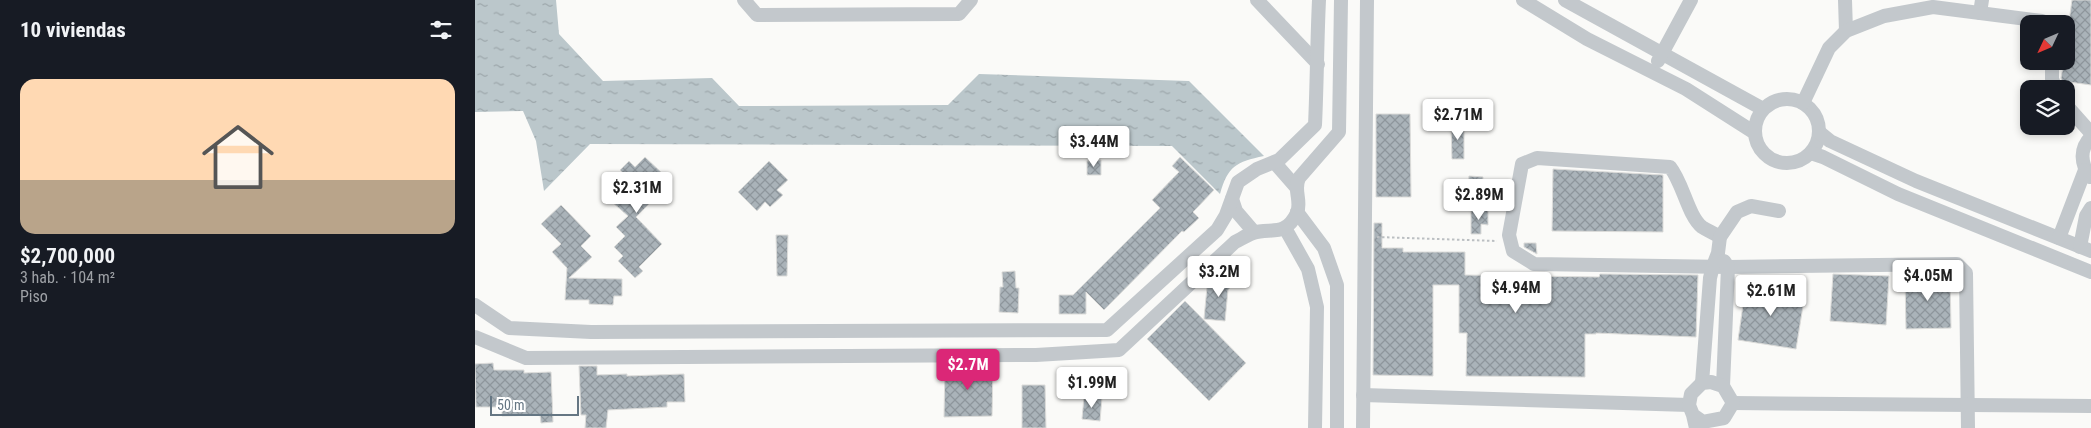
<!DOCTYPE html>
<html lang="es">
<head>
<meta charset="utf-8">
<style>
  :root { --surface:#171b24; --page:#242831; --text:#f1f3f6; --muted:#9ea1a6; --accent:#db2777 }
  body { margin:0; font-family:"Roboto Condensed",sans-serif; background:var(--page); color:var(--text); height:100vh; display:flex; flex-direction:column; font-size:19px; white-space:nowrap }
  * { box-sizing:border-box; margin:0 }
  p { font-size:16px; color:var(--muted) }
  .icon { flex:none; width:28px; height:28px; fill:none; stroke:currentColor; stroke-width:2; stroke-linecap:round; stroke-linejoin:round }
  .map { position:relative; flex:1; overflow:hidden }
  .panel { display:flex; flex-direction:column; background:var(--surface); width:475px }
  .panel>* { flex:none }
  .needle { width:32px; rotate:226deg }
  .tools { position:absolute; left:1545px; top:15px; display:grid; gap:10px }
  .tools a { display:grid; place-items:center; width:55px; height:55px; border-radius:10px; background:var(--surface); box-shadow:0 2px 8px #0003; font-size:25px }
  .scale { position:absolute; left:15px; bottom:12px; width:89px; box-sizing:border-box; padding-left:5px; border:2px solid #657683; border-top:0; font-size:14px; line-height:18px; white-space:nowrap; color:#657683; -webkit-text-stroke:4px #fff; paint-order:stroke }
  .price { position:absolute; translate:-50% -42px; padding:0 11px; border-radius:5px; background:#fff; color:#222; font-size:16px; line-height:32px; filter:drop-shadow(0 1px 2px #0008) }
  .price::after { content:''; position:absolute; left:50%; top:30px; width:15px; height:11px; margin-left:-8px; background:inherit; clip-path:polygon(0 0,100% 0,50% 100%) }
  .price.active { background:var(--accent); color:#fff }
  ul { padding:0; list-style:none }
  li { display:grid; align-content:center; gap:10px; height:265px; padding:0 20px }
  li span { display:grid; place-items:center; height:155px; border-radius:15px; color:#555 }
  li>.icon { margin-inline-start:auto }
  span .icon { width:90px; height:90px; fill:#fffc; stroke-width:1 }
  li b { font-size:21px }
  h2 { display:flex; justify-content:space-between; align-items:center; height:60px; padding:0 20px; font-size:21px }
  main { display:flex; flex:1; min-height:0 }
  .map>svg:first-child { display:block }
  .water { fill:url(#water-ripples) }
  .building { fill:url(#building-cross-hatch); stroke:#dcdcda }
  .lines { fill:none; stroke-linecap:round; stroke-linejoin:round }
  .path { stroke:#bbbfc2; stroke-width:2; stroke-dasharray:2.5 2.5; stroke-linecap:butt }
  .minor { stroke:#c3c8cc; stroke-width:14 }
</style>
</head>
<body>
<main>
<section class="panel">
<h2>10 viviendas<svg class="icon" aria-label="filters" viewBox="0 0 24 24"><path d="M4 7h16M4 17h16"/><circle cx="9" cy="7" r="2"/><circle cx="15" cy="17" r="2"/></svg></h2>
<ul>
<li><span style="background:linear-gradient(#ffd9b3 65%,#b9a48a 0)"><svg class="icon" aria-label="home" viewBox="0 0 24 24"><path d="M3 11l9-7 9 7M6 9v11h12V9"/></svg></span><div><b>$2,700,000</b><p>3 hab. · 104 m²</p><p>Piso</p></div></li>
</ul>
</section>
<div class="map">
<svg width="1616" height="428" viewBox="0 0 1616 428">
  <defs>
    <pattern id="water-ripples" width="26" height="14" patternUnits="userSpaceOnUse" patternTransform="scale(1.25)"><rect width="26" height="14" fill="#bbc7cb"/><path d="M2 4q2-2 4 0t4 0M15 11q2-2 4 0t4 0" fill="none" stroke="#9ca6aa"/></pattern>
    <pattern id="building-cross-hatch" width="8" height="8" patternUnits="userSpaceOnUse" patternTransform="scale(1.25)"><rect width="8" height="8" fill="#aab3b9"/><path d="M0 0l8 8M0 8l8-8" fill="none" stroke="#8e969c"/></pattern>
  </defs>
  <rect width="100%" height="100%" fill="#fafaf8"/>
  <path class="water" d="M0 0H81L84 34 128 81 237 78 264 106 473 105 504 74 714 81 789 156C761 162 753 166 745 194L697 146 115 144 69 191 61 141 48 111 0 112Z"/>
  <g class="building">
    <path d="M1597 0H1616V85L1587 81 1586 78 1589 61H1591V43Z"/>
    <path d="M901 114H935L936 197H901Z"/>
    <path d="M976 123H989V159H977Z"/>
    <path d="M170 157 189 175 184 181 191 187 161 217 187 244 164 267 168 271 160 278 143 261 148 256 139 247 150 236 141 227 153 216 137 202 150 189 143 182 150 175 145 170 154 161 160 167Z"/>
    <path d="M705 157 739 190 718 212 724 218 709 232 707 231 629 310 611 292V314H584V295H598L685 208 677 200 704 172 697 166Z"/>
    <path d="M626 160V175H612V161Z"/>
    <path d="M294 161 313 180 302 190 308 195 295 207 290 202 282 211 263 192Z"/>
    <path d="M1078 169 1188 175V232L1077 231Z"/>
    <path d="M994 176 1008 177 1007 191H993Z"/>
    <path d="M86 205 116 236 106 246 117 257 94 278 147 279V296H139L138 305 114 304V300H90L92 268 77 252 86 244 66 224Z"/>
    <path d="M996 210H1013V225L1006 224V234H996Z"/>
    <path d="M899 223H907V248H928V252H990V275L1124 277 1125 274 1223 275 1221 337 1121 333V334H1110V377L991 376 992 333H984V285H958V376L898 375Z"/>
    <path d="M301 235H313L312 276H302Z"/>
    <path d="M1049 243H1061L1062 254 1049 247Z"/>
    <path d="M756 269 764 277 753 290 750 321 729 319 732 287H739Z"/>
    <path d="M540 271 541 288H544L543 313 524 312 525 287H528L527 272Z"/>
    <path d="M1358 274 1414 276 1411 325 1355 321Z"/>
    <path d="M1475 275 1476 328 1431 329 1430 276Z"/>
    <path d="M1271 284 1330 294 1321 349 1263 340Z"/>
    <path d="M710 301 771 363 734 401 672 339Z"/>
    <path d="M18 363 19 370H49V373L76 372 78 422 66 423 65 415 27 416V407H1L0 364Z"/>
    <path d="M470 365H518L517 416 469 417Z"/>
    <path d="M104 366H122V375L152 374V376L209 374 210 402H192V407L133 410 131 428H110L111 415H106Z"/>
    <path d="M648 378 651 392 630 395 628 381Z"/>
    <path d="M547 385H570L571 428H547Z"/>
    <path d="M609 397H627L625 421 607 419Z"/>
  </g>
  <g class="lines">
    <path class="path" d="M902 237 1022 241"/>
    <g class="minor">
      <path d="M269 0 282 15 484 14 496 0"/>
      <path d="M782 0 843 64"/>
      <path d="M1048 0 1112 39 1211 89 1280 133"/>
      <path d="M1090 0 1288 109"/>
      <path d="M1370 0 1371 31"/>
      <path d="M1505 13 1507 0"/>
      <path d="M1183 61 1216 0"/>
      <path d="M1577 61V79L1581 89"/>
      <circle cx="1312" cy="131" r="32"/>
      <path d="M1328 103 1354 48 1371 31 1409 16 1458 7 1567 21 1569 24"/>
      <path d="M1591 105 1616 133"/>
      <path d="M1344 132 1355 141 1441 181 1616 251"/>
      <path d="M1336 153 1348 157 1423 194 1616 272"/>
      <path d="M800 163 820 186"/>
      <path d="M1615 177C1606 164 1604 149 1616 137"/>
      <path d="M757 199 761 211 779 232"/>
      <path d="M822 212 849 248 862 285V428"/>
      <path d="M810 228 833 269 842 307 840 428"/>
      <path d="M1245 237C1239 233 1233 231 1227 227 1213 216 1208 183 1195 167L1062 158 1047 164 1034 235 1038 251 1059 264 1253 267 1482 264 1491 273 1493 428"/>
      <path d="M1584 238 1610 170"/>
      <path d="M1605 247 1611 216 1616 208"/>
      <path d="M0 305 34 328 116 332 632 330 742 230 751 215 763 182 782 169 804 160 840 125C842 83 842 42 844 0"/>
      <path d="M0 337 51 358 561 355 644 350 760 242C766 239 772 235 778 233 795 227 810 238 822 213 827 201 818 190 824 178L864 132 866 0"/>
      <path d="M1227 383 1235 278 1238 266 1243 253 1245 237 1262 212 1276 206 1304 211"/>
      <path d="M1248 386 1253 267 1249 261"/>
      <path d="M888 395 1214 405"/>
      <path d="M1258 403 1616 406"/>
      <path d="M1218 415 1228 422 1249 418 1258 403 1248 386 1236 382 1227 383 1216 394 1214 405 1218 415 1221 428"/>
      <path d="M888 428 892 0"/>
    </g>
  </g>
</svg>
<div class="tools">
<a><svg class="needle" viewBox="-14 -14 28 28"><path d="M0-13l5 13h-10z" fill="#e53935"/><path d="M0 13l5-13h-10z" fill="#9ea1a6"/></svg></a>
<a><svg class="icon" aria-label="layers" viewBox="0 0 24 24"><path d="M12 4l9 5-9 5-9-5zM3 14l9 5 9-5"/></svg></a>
</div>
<div class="scale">50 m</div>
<b class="price" style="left:983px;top:141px">$2.71M</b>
<b class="price" style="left:619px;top:168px">$3.44M</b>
<b class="price" style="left:162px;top:214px">$2.31M</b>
<b class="price" style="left:1004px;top:221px">$2.89M</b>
<b class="price" style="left:744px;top:298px">$3.2M</b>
<b class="price" style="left:1453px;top:302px">$4.05M</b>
<b class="price" style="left:1041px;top:314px">$4.94M</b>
<b class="price" style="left:1296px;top:317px">$2.61M</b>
<b class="price active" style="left:493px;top:391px">$2.7M</b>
<b class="price" style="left:617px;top:409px">$1.99M</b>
</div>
</main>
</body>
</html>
